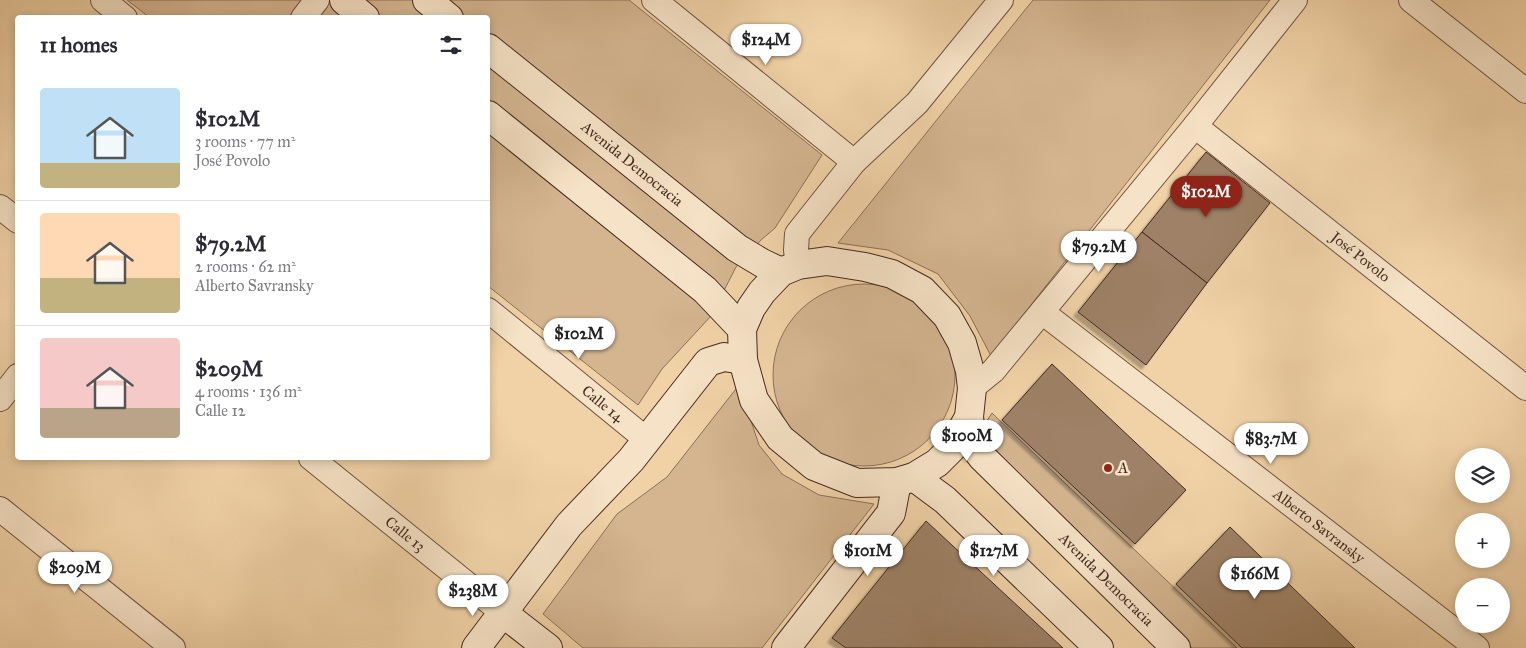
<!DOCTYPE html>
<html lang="en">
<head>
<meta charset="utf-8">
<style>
  :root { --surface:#fff; --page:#f2f2f3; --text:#2b2b33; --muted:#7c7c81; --line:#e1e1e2; --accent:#8f2418 }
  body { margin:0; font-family:"IM FELL Great Primer",serif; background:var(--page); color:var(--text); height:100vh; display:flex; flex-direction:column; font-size:19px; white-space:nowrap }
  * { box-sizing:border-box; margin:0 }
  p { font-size:16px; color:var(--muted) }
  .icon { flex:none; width:28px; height:28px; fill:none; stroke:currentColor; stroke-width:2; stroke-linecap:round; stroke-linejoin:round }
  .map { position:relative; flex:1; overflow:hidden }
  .panel { position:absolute; left:15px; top:15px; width:475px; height:445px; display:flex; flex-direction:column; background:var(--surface); border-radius:5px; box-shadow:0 2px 8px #0003 }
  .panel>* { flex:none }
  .fabs { position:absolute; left:1455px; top:448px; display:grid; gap:10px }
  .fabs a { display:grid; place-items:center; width:55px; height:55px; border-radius:50%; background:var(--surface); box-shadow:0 2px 8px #0003; font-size:25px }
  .price { position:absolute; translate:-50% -42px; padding:0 11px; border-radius:18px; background:#fff; color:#222; font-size:16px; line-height:32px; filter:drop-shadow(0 1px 2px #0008) }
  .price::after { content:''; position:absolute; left:50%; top:30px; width:15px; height:11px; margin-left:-8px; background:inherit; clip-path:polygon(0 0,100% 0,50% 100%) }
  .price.on { background:var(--accent); color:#fff }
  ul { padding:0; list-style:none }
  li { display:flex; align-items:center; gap:15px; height:125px; padding:0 25px }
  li+li { border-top:1px solid var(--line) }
  li span { display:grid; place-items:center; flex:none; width:140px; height:100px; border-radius:5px; color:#555 }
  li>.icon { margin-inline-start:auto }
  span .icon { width:60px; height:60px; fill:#fffc; stroke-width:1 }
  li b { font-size:21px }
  h2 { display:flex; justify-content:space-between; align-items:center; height:60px; padding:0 25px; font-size:21px }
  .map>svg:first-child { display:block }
  .green { fill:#d4b590; stroke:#8c7058 }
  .building { fill:#9e8166; stroke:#452a1f; filter:url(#shadow) }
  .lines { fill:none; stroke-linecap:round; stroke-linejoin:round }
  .street-casing { stroke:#705441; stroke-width:26 }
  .secondary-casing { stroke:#452a1f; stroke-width:30 }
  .street { stroke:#f6e2c6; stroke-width:24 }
  .secondary { stroke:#f6e2c6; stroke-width:28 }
  .poi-dot { fill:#8f2418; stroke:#f6e2c6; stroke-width:2 }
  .labels { text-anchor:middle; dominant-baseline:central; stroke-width:5; stroke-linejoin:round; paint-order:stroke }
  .street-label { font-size:15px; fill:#452a1f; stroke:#f6e2c6 }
  .poi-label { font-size:15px; fill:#452a1f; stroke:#f6e2c6; text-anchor:start }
</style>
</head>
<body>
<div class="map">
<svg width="1526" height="648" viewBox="0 0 1526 648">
  <defs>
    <filter id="shadow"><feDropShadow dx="-4.5" dy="4.5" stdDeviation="1" flood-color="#0004"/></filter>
  </defs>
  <rect width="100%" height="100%" fill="#f1d2a7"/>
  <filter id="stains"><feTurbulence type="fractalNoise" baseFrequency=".004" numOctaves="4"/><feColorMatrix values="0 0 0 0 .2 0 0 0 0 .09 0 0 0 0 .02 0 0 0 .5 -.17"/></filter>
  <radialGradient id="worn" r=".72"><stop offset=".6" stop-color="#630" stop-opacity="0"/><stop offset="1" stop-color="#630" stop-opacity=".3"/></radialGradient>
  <g class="green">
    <path d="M127 0H629L822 155 775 228 761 240 736 267 711 316 662 369 638 405 488 286V18L149 17Z"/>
    <path d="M1033 0H1270L991 356 970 316 938 274 888 250 838 243Z"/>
    <circle cx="864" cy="375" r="91"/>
    <path d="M739 385 759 445 782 474 819 495 874 504 762 648H583L543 614 617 514 667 477Z"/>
    <path d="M992 413 1237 648H1192L990 452 983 427Z"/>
  </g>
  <g class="building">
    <path d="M1206 152 1270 203 1207 283 1142 232Z"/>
    <path d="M1142 232 1207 283 1146 365 1078 312Z"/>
    <path d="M1052 364 1186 490 1135 544 1002 420Z"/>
    <path d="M926 521 1063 648H846L832 638Z"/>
    <path d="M1230 527 1355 648H1242L1176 584Z"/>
  </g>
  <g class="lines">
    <defs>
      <g id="street">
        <path d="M103 0 125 18"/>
        <path d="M654 0 854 162"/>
        <path d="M1411 0 1526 91"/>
        <path d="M303 18 317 0"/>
        <path id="s1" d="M1195 126 1526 388"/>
        <path d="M0 207 18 221"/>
        <path d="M798 265 796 250 797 234 854 162 917 103 1001 0"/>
        <path id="s2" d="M488 310 647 440"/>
        <path id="s3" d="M1042 312 1477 648"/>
        <path d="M972 388 993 371 1195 126 1295 0"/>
        <path d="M0 399 18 376"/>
        <path id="s4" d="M311 458 503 613"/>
        <path d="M0 509 173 648"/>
      </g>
      <g id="secondary">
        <path d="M344 0 365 18"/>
        <path d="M427 0 449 18"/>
        <path id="s5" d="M488 48 737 248 762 263 781 272"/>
        <path d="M488 115 705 290 742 329"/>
        <path d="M827 261 865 267 892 274 922 290 947 316 962 343 970 371 972 388 969 417 951 449 937 463 914 477 897 482 857 483 814 466 780 438 754 400 743 360 742 329 751 308 762 292 781 272 798 265Z"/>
        <path id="s6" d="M969 417 972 444 982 457 1176 648"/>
        <path d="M914 477 945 500 1099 648"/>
        <path d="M503 613 548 648"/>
        <path d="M476 648 569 525 631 460 708 362 724 357 743 360"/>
        <path d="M786 648 891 513 897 482"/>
      </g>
    </defs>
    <use href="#street" class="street-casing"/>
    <use href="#secondary" class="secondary-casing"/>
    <use href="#street" class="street"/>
    <use href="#secondary" class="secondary"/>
  </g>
  <circle class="poi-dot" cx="1108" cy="468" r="5"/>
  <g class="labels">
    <g class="street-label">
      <text stroke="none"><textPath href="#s5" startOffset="185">Avenida Democracia</textPath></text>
      <text stroke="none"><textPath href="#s1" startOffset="211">José Povolo</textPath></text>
      <text stroke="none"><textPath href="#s2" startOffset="148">Calle 14</textPath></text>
      <text stroke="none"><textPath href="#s3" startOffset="350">Alberto Savransky</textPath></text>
      <text stroke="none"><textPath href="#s4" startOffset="121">Calle 13</textPath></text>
      <text stroke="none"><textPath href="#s6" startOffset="218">Avenida Democracia</textPath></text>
    </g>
    <g class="poi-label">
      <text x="1118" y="468">A</text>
    </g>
  </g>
  <rect width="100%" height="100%" filter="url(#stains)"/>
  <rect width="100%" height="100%" fill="url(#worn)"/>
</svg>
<div class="fabs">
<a><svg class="icon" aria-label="layers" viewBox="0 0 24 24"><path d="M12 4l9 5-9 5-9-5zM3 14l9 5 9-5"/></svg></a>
<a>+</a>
<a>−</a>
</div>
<b class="price" style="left:766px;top:66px">$124M</b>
<b class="price on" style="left:1206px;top:218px">$102M</b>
<b class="price" style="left:1099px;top:273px">$79.2M</b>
<b class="price" style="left:579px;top:360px">$102M</b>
<b class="price" style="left:967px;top:462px">$100M</b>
<b class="price" style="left:1271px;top:465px">$83.7M</b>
<b class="price" style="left:868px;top:577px">$101M</b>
<b class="price" style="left:994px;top:577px">$127M</b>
<b class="price" style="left:75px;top:594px">$209M</b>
<b class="price" style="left:1255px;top:600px">$166M</b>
<b class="price" style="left:473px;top:617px">$238M</b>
<section class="panel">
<h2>11 homes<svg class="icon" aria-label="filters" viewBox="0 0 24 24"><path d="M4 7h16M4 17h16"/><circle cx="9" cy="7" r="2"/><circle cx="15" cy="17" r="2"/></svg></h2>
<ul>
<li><span style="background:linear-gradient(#bfe0f5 75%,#c2b280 0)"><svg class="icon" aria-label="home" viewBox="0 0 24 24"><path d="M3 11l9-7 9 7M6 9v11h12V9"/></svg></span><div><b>$102M</b><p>3 rooms · 77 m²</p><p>José Povolo</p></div></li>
<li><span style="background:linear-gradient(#ffd9b3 65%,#c2b280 0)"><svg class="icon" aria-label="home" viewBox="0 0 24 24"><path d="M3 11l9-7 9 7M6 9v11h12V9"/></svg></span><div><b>$79.2M</b><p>2 rooms · 62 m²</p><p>Alberto Savransky</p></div></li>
<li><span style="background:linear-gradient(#f6c9c9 70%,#b9a48a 0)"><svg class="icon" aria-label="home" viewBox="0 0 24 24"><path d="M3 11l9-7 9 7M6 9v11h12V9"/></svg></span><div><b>$209M</b><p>4 rooms · 136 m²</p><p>Calle 12</p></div></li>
</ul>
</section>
</div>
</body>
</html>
